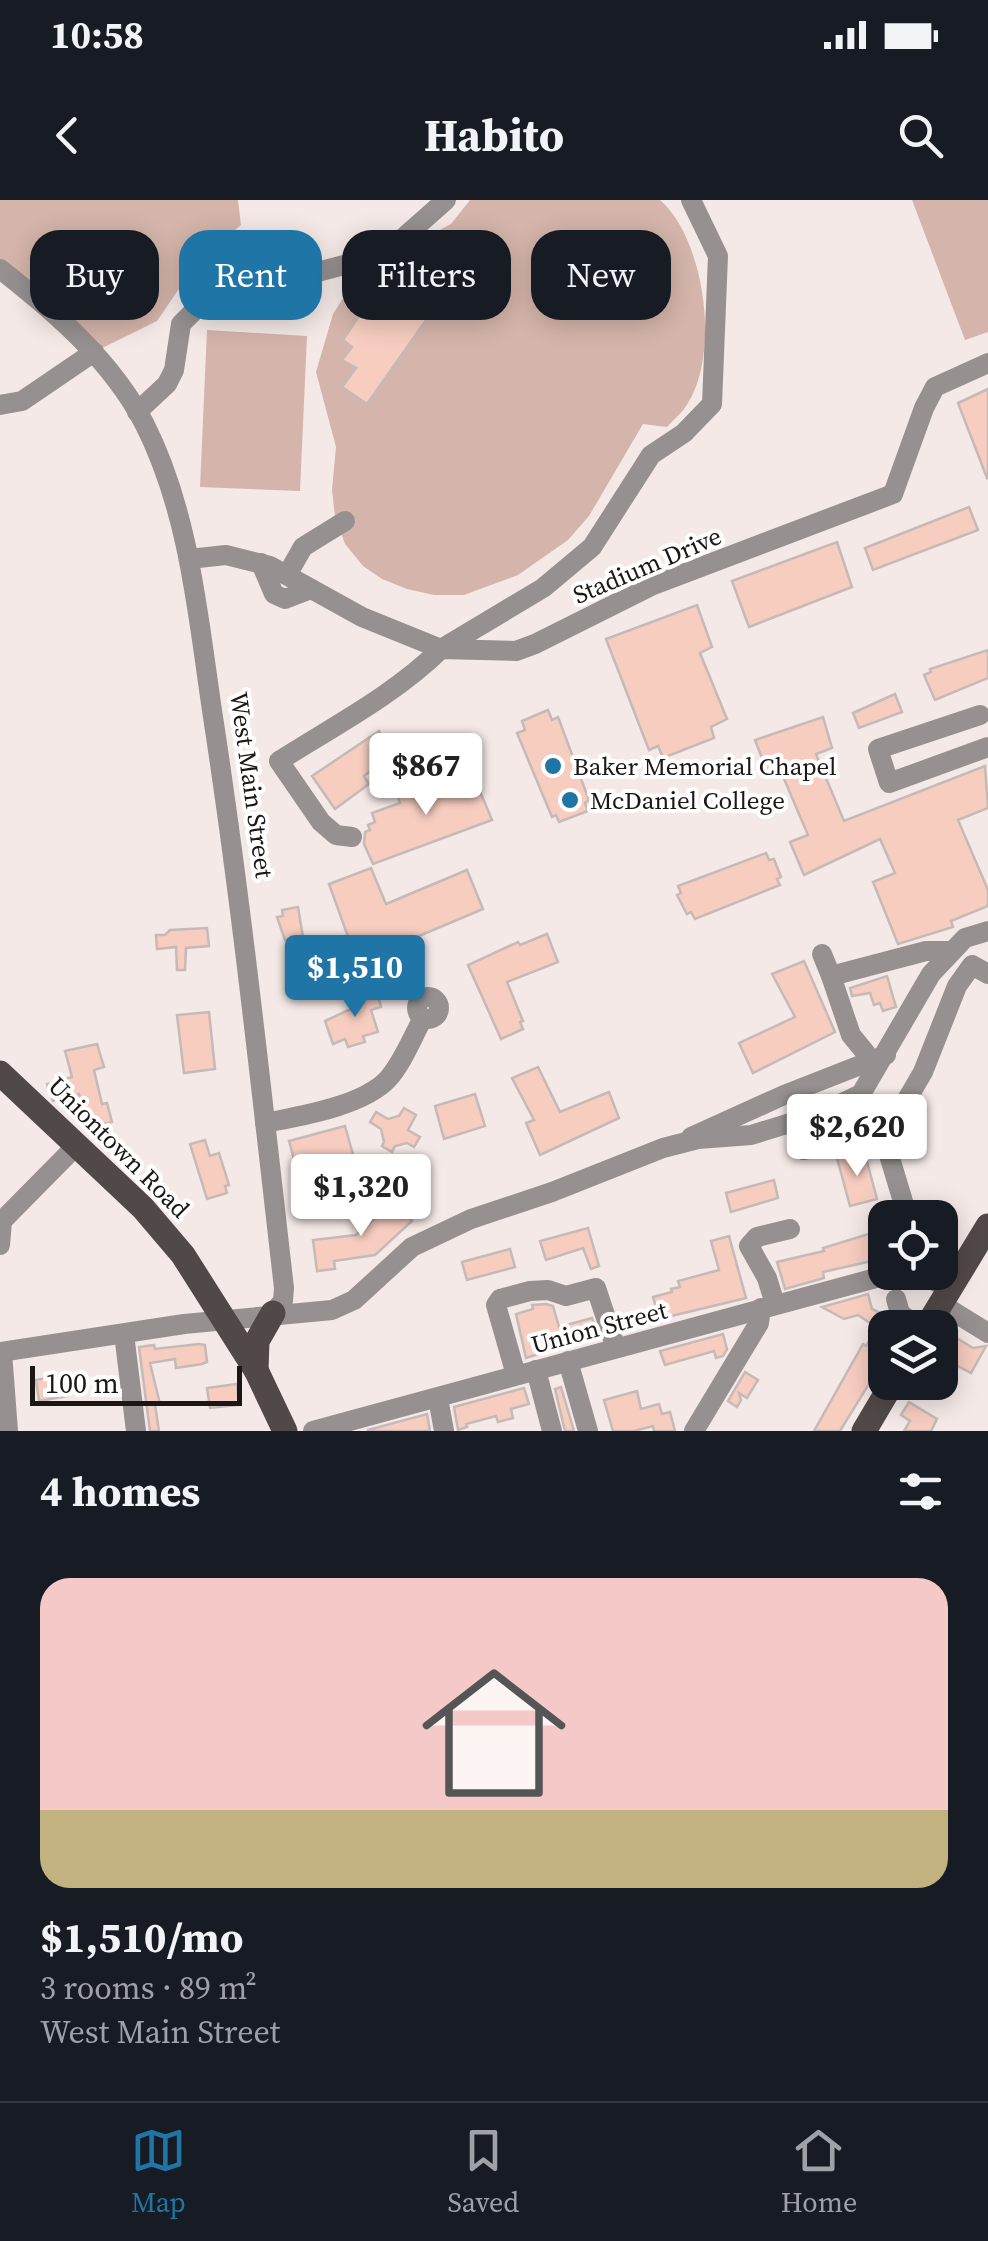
<!DOCTYPE html>
<html lang="en">
<head>
<meta charset="utf-8">
<style>
  :root { --surface:#171b24; --page:#242831; --text:#f1f3f6; --muted:#9ea1a6; --line:#363941; --accent:#1f76a6 }
  body { margin:0; font-family:"Source Serif 4",serif; background:var(--page); color:var(--text); height:100vh; display:flex; flex-direction:column; font-size:38px; white-space:nowrap }
  * { box-sizing:border-box; margin:0 }
  p { font-size:32px; color:var(--muted) }
  .icon { flex:none; width:55px; height:55px; fill:none; stroke:currentColor; stroke-width:2; stroke-linecap:round; stroke-linejoin:round }
  .map { position:relative; height:1231px; overflow:hidden }
  .details { display:flex; flex-direction:column; background:var(--surface); flex:1 }
  .details>* { flex:none }
  .hud { position:absolute; left:30px; top:30px; width:930px; height:90px; display:flex; gap:20px }
  .tools { position:absolute; left:868px; top:1000px; display:grid; gap:20px }
  .tools a { display:grid; place-items:center; width:90px; height:90px; border-radius:20px; background:var(--surface); box-shadow:0 5px 25px #0003; font-size:50px }
  .scale { position:absolute; left:30px; bottom:25px; width:212px; box-sizing:border-box; padding-left:10px; border:5px solid #1a1715; border-top:0; font-size:28px; line-height:35px; white-space:nowrap; color:#1a1715; -webkit-text-stroke:8px #fff; paint-order:stroke }
  .price { position:absolute; translate:-50% -85px; padding:0 22px; border-radius:10px; background:#fff; color:#222; font-size:32px; line-height:65px; filter:drop-shadow(0 2px 5px #0008) }
  .price::after { content:''; position:absolute; left:50%; top:60px; width:30px; height:22px; margin-left:-15px; background:inherit; clip-path:polygon(0 0,100% 0,50% 100%) }
  .price.active { background:var(--accent); color:#fff }
  ul { padding:0; list-style:none }
  li { display:grid; align-content:center; gap:20px; height:530px; padding:0 40px }
  li+li { border-top:2px solid var(--line) }
  li span { display:grid; place-items:center; height:310px; border-radius:30px; color:#555 }
  li>.icon { margin-inline-start:auto }
  span .icon { width:180px; height:180px; fill:#fffc; stroke-width:1 }
  li b { font-size:42px }
  h2 { display:flex; justify-content:space-between; align-items:center; height:120px; padding:0 40px; font-size:42px }
  .tag { padding:0 35px; border-radius:30px; background:var(--surface); box-shadow:0 5px 25px #0003; font-size:35px; line-height:90px }
  .tag.active { background:var(--accent); color:#fff }
  .status { display:flex; justify-content:space-between; align-items:center; height:70px; padding:0 50px; background:var(--surface); direction:ltr }
  .status svg { height:28px; fill:currentColor }
  header { display:flex; justify-content:space-between; align-items:center; height:130px; padding:0 40px; background:var(--surface); font-size:45px; font-weight:700 }
  .tab-bar { display:flex; justify-content:space-around; align-items:center; height:140px; border-top:2px solid var(--line); background:var(--surface); font-size:28px; color:var(--muted) }
  .tab-bar a { display:grid; justify-items:center; gap:5px }
  .tab-bar .active { color:var(--accent) }
  .map>svg:first-child { display:block }
  .green { fill:#d5b5ab }
  .building { fill:#f7cdc0; stroke:#c5bab7; stroke-width:2.5 }
  .lines { fill:none; stroke-linecap:round; stroke-linejoin:round }
  .minor { stroke:#969190; stroke-width:20 }
  .major { stroke:#514947; stroke-width:25 }
  .poi-dot { fill:#1f76a6; stroke:#fff; stroke-width:4 }
  .labels { text-anchor:middle; dominant-baseline:central; stroke-width:8; stroke-linejoin:round; paint-order:stroke }
  .street-label { font-size:25px; fill:#1a1715; stroke:#fff }
  .poi-label { font-size:25px; fill:#1a1715; stroke:#fff; text-anchor:start }
</style>
</head>
<body>
<div class="status"><b>10:58</b><svg viewBox="0 0 49 12"><path d="M0 12V9h3v3zM5 12V6h3v6zM10 12V3h3v9zM15 12V0h3v12zM26 1h20v11H26zM47 4h2v5h-2z"/></svg></div>
<header><svg class="icon" aria-label="back" viewBox="0 0 24 24"><path d="M15 5l-7 7 7 7"/></svg>Habito<svg class="icon" aria-label="search" viewBox="0 0 24 24"><circle cx="10" cy="10" r="6"/><path d="M15 15l6 6"/></svg></header>
<div class="map">
<svg width="988" height="1231" viewBox="0 0 988 1231">
  <rect width="100%" height="100%" fill="#f4e9e6"/>
  <g class="green">
    <path d="M0 0H238L241 25 196 64 157 121 94 152 0 69Z"/>
    <path d="M470 0H660C705 39 720 153 688 203 683 212 674 219 667 227L643 224 589 316 568 340 518 375 464 395H434L407 389 382 379 363 366 345 344 335 316 332 290 336 247 316 172 333 114 347 92 367 75 404 49 451 24Z"/>
    <path d="M912 0H988V132L965 140Z"/>
    <path d="M207 130 307 136 300 291 200 287Z"/>
  </g>
  <g class="building">
    <path d="M405 66 417 74 422 66 450 86 367 204 342 187 356 168 342 160 352 147 343 140 390 70 398 75Z"/>
    <path d="M988 189V277L987 278 958 203Z"/>
    <path d="M969 307 978 330 873 370 865 348Z"/>
    <path d="M837 342 852 387 749 427 732 381Z"/>
    <path d="M697 405 712 447 700 453 727 519 711 527 714 538 663 558 658 546 649 550 606 439Z"/>
    <path d="M988 450V478L935 500 924 475 931 472 930 469Z"/>
    <path d="M895 494 902 512 859 528 853 513Z"/>
    <path d="M548 510 552 520 558 517 589 600 585 603 588 611 559 622 556 615 552 617 517 533 525 530 522 521Z"/>
    <path d="M823 517 832 548 816 554 844 621 985 566 988 608 958 620 988 690V706L951 721 953 727 898 744 873 682 895 673 880 639 804 675 790 642 808 635 779 567 767 571 755 540Z"/>
    <path d="M379 531 392 553 364 576 369 584 335 609 312 576Z"/>
    <path d="M461 576 463 580 474 577 492 620 373 664 364 644 365 632 370 630 368 625 375 622 372 613 400 603 397 595 425 585 426 589Z"/>
    <path d="M766 653 769 660 774 659 781 677 777 679 780 685 695 719 691 712 687 714 677 695 681 693 678 686Z"/>
    <path d="M371 668 386 704 467 670 483 709 407 741 396 747 397 751 359 767 329 684Z"/>
    <path d="M298 707 303 737 285 740 277 717 283 716 282 710Z"/>
    <path d="M207 728 209 746 186 748 185 770H177L176 747 157 749 156 735H165L170 730Z"/>
    <path d="M547 734 558 762 507 782 523 821 520 822 523 829 501 839 468 765 518 742 520 745Z"/>
    <path d="M804 761 835 832 753 873 739 843 795 817 772 774Z"/>
    <path d="M887 776 896 807 883 811 880 803 874 805 870 793 852 796 850 788Z"/>
    <path d="M376 789 381 807 371 810 378 832 363 836 365 842 348 847 345 839 333 844 325 821 353 808 349 798Z"/>
    <path d="M209 812 215 869 184 873 177 815Z"/>
    <path d="M97 844 104 867 94 870 102 904 107 903 112 922 88 929 79 894 53 901 47 884 72 877 65 851Z"/>
    <path d="M538 867 560 912 609 892 619 918 540 955 526 923 534 920 512 878Z"/>
    <path d="M475 894 485 926 444 939 435 906Z"/>
    <path d="M404 908 416 915 408 930 420 937 414 947 407 943 395 946 392 952 382 946 384 942 381 929 370 922 376 912 388 919 399 916Z"/>
    <path d="M345 926 358 972 363 971 366 982 355 985 348 999 342 1003 326 1005 308 990 303 992 289 941Z"/>
    <path d="M205 940 210 956 219 953 229 985 225 986 227 993 207 999 190 944Z"/>
    <path d="M865 954 877 999 850 1006 837 958Z"/>
    <path d="M774 980 778 998 731 1012 726 993Z"/>
    <path d="M392 1002 412 1021 375 1055 334 1061 335 1069 317 1071 313 1040 356 1035Z"/>
    <path d="M588 1028 599 1066 591 1069 583 1048 546 1060 540 1041Z"/>
    <path d="M885 1029V1058L823 1072 824 1078 785 1089 777 1062 824 1051 823 1048Z"/>
    <path d="M729 1036 746 1098 659 1119 653 1097 672 1092 671 1089 680 1087 678 1081 719 1070 711 1041Z"/>
    <path d="M510 1049 515 1067 467 1080 462 1062Z"/>
    <path d="M868 1094 872 1109 887 1116 879 1129 858 1115 844 1119 822 1107Z"/>
    <path d="M546 1104 553 1106 559 1127 592 1118 598 1136 526 1158 516 1114 533 1109 532 1105Z"/>
    <path d="M877 1128 885 1133V1158L840 1231H814L863 1144 866 1146Z"/>
    <path d="M945 1131 973 1148 986 1146 971 1173 950 1162 940 1179V1149L944 1148 941 1138Z"/>
    <path d="M723 1134 727 1149 723 1156 716 1158 714 1151 665 1165 660 1151Z"/>
    <path d="M199 1144 205 1145 207 1162 202 1164 176 1168 175 1159 150 1163 160 1204 155 1205 159 1231H150L139 1147 154 1145 155 1149Z"/>
    <path d="M745 1172 758 1180 747 1198 739 1193 741 1200 737 1207 728 1201Z"/>
    <path d="M64 1175 68 1196 39 1201 36 1180Z"/>
    <path d="M237 1184 239 1205 210 1208 207 1188Z"/>
    <path d="M561 1187 574 1231H565L555 1189Z"/>
    <path d="M524 1188 529 1204 511 1209 513 1218 498 1222 496 1216 466 1224 467 1227 458 1230 454 1207Z"/>
    <path d="M637 1191 641 1209 659 1204 662 1214 670 1212 675 1231H654L653 1226 634 1231H613L604 1200Z"/>
    <path d="M909 1202 937 1219 931 1231H904L910 1221 901 1215Z"/>
    <path d="M427 1214 430 1231H368V1230Z"/>
  </g>
  <g class="lines">
    <g class="minor">
      <path d="M0 69C55 112 111 160 144 223 190 313 198 418 213 517 242 706 262 897 284 1088L283 1101 273 1113"/>
      <path d="M0 205 22 201 94 152"/>
      <path d="M137 212 167 184 174 170 181 124 206 99 249 84 295 78 385 54 446 0"/>
      <path d="M189 359 226 355 270 366 362 417 441 449 543 388 592 347 651 255 684 233 712 204 718 56 691 0"/>
      <path d="M261 363 274 394 285 399 311 389"/>
      <path d="M287 375 303 347 345 321"/>
      <path d="M980 515 878 549 889 583 988 547"/>
      <path d="M352 637 336 635 321 622 279 561C334 526 394 495 441 449L516 451 535 444 651 386 893 294 924 208 935 187 988 163"/>
      <path d="M822 754 831 776"/>
      <circle cx="428" cy="808" r="11"/>
      <path d="M873 862 851 835 831 776 926 751H949"/>
      <path d="M265 923C300 916 363 906 388 879 403 862 412 838 423 818"/>
      <path d="M691 937 784 895 886 855"/>
      <path d="M804 950 888 936"/>
      <path d="M908 1018 886 945 888 932 923 872 957 786 972 765 988 774"/>
      <path d="M0 1045 2 1021 77 945"/>
      <path d="M921 1072 949 1090"/>
      <path d="M896 1099 900 1113 919 1128"/>
      <path d="M775 1104 767 1078 749 1046 757 1037 790 1029"/>
      <path d="M941 1104 988 1133"/>
      <path d="M124 1134 136 1231"/>
      <path d="M0 1152 184 1124 332 1110 354 1100 412 1047 471 1019 552 992 663 948 698 939 751 935 819 914 861 894 931 774 965 738 988 731"/>
      <path d="M2 1152 8 1231"/>
      <path d="M568 1161 588 1231"/>
      <path d="M536 1170 552 1231"/>
      <path d="M516 1175 496 1105 500 1099 530 1091 548 1090 566 1096 596 1088 616 1148"/>
      <path d="M438 1198 444 1231"/>
      <path d="M313 1231 898 1072"/>
      <path d="M694 1231 759 1123 761 1108"/>
    </g>
    <g class="major">
      <path d="M0 873 143 1008 183 1055 256 1170 285 1231"/>
      <path d="M926 1128 988 1026"/>
      <path d="M256 1170 257 1141 273 1113"/>
      <path d="M864 1231 893 1182"/>
    </g>
  </g>
  <g class="poi-dot">
    <circle cx="553" cy="566" r="10"/>
    <circle cx="570" cy="600" r="10"/>
  </g>
  <g class="labels">
    <g class="street-label">
      <text transform="translate(647 365) rotate(-23)">Stadium Drive</text>
      <text transform="translate(252 585) rotate(82)">West Main Street</text>
      <text transform="translate(119 947) rotate(45)">Uniontown Road</text>
      <text transform="translate(599 1127) rotate(-15)">Union Street</text>
    </g>
    <g class="poi-label">
      <text x="573" y="566">Baker Memorial Chapel</text>
      <text x="590" y="600">McDaniel College</text>
    </g>
  </g>
</svg>
<div class="tools">
<a><svg class="icon" aria-label="locate" viewBox="0 0 24 24"><circle cx="12" cy="12" r="6"/><path d="M12 2v4M12 18v4M2 12h4M18 12h4"/></svg></a>
<a><svg class="icon" aria-label="layers" viewBox="0 0 24 24"><path d="M12 4l9 5-9 5-9-5zM3 14l9 5 9-5"/></svg></a>
</div>
<div class="scale">100 m</div>
<b class="price" style="left:426px;top:618px">$867</b>
<b class="price active" style="left:355px;top:820px">$1,510</b>
<b class="price" style="left:857px;top:979px">$2,620</b>
<b class="price" style="left:361px;top:1039px">$1,320</b>
<div class="hud">
<a class="tag">Buy</a>
<a class="tag active">Rent</a>
<a class="tag">Filters</a>
<a class="tag">New</a>
</div>
</div>
<section class="details">
<h2>4 homes<svg class="icon" aria-label="filters" viewBox="0 0 24 24"><path d="M4 7h16M4 17h16"/><circle cx="9" cy="7" r="2"/><circle cx="15" cy="17" r="2"/></svg></h2>
<ul>
<li><span style="background:linear-gradient(#f6c9c9 75%,#c2b280 0)"><svg class="icon" aria-label="home" viewBox="0 0 24 24"><path d="M3 11l9-7 9 7M6 9v11h12V9"/></svg></span><div><b>$1,510/mo</b><p>3 rooms · 89 m²</p><p>West Main Street</p></div></li>
</ul>
</section>
<nav class="tab-bar">
<a class="active"><svg class="icon" aria-label="map" viewBox="0 0 24 24"><path d="M3 6l6-2 6 2 6-2v14l-6 2-6-2-6 2zM9 4v14M15 6v14"/></svg>Map</a>
<a><svg class="icon" aria-label="saved" viewBox="0 0 24 24"><path d="M7 4h10v16l-5-4-5 4z"/></svg>Saved</a>
<a><svg class="icon" aria-label="home" viewBox="0 0 24 24"><path d="M3 11l9-7 9 7M6 9v11h12V9"/></svg>Home</a>
</nav>
</body>
</html>
